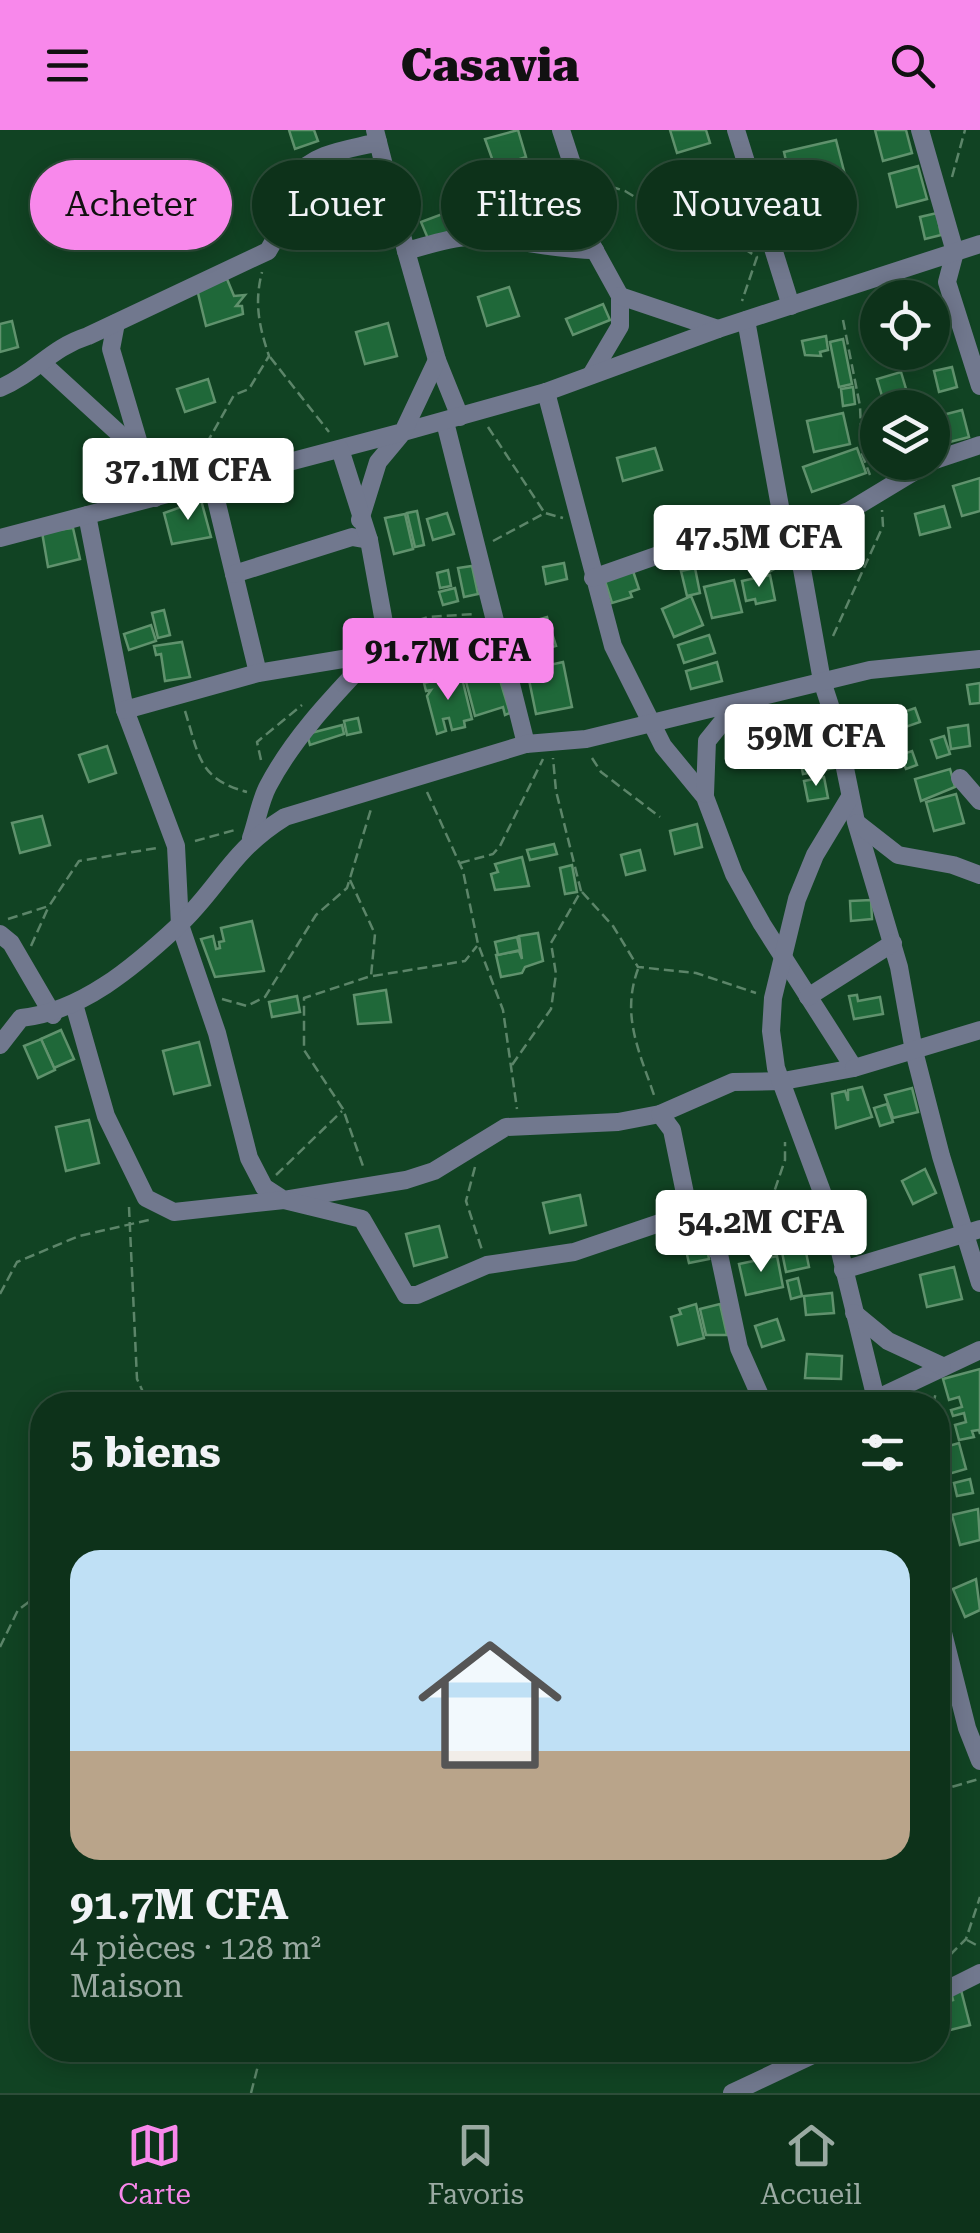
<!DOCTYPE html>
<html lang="fr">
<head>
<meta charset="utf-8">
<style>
  :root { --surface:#0d321a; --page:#163a23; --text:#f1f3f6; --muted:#9aaaa2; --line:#2d4d39; --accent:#f888eb }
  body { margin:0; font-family:"Roboto Serif",serif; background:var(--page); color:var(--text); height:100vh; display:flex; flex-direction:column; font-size:38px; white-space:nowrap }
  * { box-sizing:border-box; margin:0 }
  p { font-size:32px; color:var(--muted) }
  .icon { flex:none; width:55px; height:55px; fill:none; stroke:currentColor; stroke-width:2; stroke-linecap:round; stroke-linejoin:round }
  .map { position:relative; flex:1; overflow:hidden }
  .panel { position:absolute; left:30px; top:1262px; width:920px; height:670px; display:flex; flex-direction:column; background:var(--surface); border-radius:40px; box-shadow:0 5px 25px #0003,0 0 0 2px var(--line) }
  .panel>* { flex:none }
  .top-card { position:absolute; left:30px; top:30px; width:920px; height:90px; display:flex; gap:20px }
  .buttons { position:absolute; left:860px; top:150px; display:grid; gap:20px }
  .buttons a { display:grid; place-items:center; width:90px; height:90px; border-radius:50%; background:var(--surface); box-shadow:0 5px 25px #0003,0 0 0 2px var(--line); font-size:50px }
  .price { position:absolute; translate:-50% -85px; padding:0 22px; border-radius:10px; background:#fff; color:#222; font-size:32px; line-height:65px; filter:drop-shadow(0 2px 5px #0008) }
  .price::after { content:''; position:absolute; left:50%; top:60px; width:30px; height:22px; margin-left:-15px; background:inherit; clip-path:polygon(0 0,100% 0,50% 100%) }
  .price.selected { background:var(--accent); color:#111 }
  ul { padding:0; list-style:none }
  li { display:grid; align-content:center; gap:20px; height:530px; padding:0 40px }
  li+li { border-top:2px solid var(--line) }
  li span { display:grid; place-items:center; height:310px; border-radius:30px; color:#555 }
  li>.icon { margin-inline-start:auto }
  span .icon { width:180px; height:180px; fill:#fffc; stroke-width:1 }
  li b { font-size:42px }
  h2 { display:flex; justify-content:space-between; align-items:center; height:120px; padding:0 40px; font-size:42px }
  .pill { padding:0 35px; border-radius:45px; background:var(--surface); box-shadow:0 5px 25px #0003,0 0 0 2px var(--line); font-size:35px; line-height:90px }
  .pill.selected { background:var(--accent); color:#111 }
  header { display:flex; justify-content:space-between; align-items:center; height:130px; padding:0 40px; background:var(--accent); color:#111; font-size:45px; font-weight:800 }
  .tabs { display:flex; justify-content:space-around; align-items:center; height:140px; border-top:2px solid var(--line); background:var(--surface); font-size:28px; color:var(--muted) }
  .tabs a { display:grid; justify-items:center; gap:5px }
  .tabs .selected { color:var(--accent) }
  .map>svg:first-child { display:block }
  .building { fill:#1f6839; stroke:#60926d; stroke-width:2.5 }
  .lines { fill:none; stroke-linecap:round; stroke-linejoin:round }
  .path { stroke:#5c8569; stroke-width:2.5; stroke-dasharray:10 5; stroke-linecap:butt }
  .minor { stroke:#71788e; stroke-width:18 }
</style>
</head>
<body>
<header><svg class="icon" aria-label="menu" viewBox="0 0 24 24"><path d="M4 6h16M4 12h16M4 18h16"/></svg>Casavia<svg class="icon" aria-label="search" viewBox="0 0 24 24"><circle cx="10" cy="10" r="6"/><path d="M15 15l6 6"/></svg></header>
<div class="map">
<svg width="980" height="1963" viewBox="0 0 980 1963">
  <rect width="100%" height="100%" fill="#114323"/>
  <g class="building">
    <path d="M289 0H314L318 11 295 19Z"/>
    <path d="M518 0 526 27 495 37 485 9Z"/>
    <path d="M670 0H706L710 13 677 23Z"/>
    <path d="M875 0H906L912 23 883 31Z"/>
    <path d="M836 10 845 45 792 57 784 22Z"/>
    <path d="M378 29 383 47 363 52 358 35Z"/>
    <path d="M918 36 927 69 897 77 889 44Z"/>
    <path d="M358 39 361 58 344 62 340 42Z"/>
    <path d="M524 41 535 75 505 85 494 51Z"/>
    <path d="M337 44 339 55 320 60 317 48Z"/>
    <path d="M483 47 499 90 466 102 450 59Z"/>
    <path d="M715 50 724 82 696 90 687 59Z"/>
    <path d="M392 72 396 86 378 91 374 77Z"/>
    <path d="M453 80 461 100 429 111 421 92Z"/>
    <path d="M937 83 941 105 925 109 920 87Z"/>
    <path d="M227 149 234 166 245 165 236 176H242L243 184 206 196 197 159Z"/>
    <path d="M509 157 519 186 487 196 478 167Z"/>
    <path d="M603 174 610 190 573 205 566 189Z"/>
    <path d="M12 191 18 217 0 222V194Z"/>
    <path d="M388 193 397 226 365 234 356 202Z"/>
    <path d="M826 206 828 220 820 222 821 226 805 225 802 211Z"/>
    <path d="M843 209 852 254 839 257 830 212Z"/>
    <path d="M952 237 957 257 939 262 934 241Z"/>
    <path d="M901 242 909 269 885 276 877 249Z"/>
    <path d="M208 249 215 272 185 282 177 259Z"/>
    <path d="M853 257 855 274 843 276 841 259Z"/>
    <path d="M962 280 969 307 942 314 935 287Z"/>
    <path d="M843 283 850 314 814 322 807 291Z"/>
    <path d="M655 318 662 340 623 351 617 328Z"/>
    <path d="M857 318 866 343 812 362 803 337Z"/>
    <path d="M980 348V381L962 386 953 356Z"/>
    <path d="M201 370 211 407 172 414 164 383Z"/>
    <path d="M944 376 950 397 920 405 915 384Z"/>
    <path d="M417 381 424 415 415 417 407 383Z"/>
    <path d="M447 383 454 404 433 410 427 389Z"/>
    <path d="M405 384 413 419 394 424 385 388Z"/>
    <path d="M849 392 860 408 844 419 833 403Z"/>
    <path d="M73 398 80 429 48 437 42 402Z"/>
    <path d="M772 404 787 432 767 443 752 414Z"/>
    <path d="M564 433 567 449 546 454 543 437Z"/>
    <path d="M472 436 478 464 464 467 458 438Z"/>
    <path d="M695 438 700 463 687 466 681 441Z"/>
    <path d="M448 440 451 456 440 458 437 443Z"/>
    <path d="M633 441 639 459 630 462 632 467 612 473 605 451Z"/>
    <path d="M770 445 775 470 756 474 755 469 746 471 742 451Z"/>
    <path d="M734 450 742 482 712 488 704 457Z"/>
    <path d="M455 458 458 471 443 475 439 462Z"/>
    <path d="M691 466 703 495 674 507 662 479Z"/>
    <path d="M164 480 170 505 158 508 152 483Z"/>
    <path d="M547 487 556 516 525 525 516 496Z"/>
    <path d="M151 495 156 511 129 520 124 504Z"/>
    <path d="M444 497 455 538 425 546 420 503Z"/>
    <path d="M709 505 715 523 684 533 678 515Z"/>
    <path d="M182 512 190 547 165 551 161 524 156 525 154 516Z"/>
    <path d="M563 532 572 577 536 584 527 540Z"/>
    <path d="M717 532 722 551 691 559 686 541Z"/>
    <path d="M496 537 510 583 505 585 503 577 475 586 464 544Z"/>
    <path d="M461 544 472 589 464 591 465 597 452 600 449 588 443 589 446 601 437 604 427 566 431 560 426 561 424 553Z"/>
    <path d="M980 553V573L970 574 967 555Z"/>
    <path d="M915 578 920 592 897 600 892 586Z"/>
    <path d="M358 588 361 602 347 605 344 591Z"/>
    <path d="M342 595 344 604 310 615 307 604Z"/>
    <path d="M968 595 970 616 951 619 948 598Z"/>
    <path d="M944 606 950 624 937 628 931 610Z"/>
    <path d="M828 612 834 638 803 644 798 619Z"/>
    <path d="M107 616 116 643 89 652 79 625Z"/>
    <path d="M912 621 917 635 906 639 900 625Z"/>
    <path d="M950 639 955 657 921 671 915 649Z"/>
    <path d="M824 647 828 668 808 671 804 651Z"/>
    <path d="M956 664 964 693 934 701 926 672Z"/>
    <path d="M42 686 50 715 20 723 12 693Z"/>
    <path d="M697 694 702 717 675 724 670 701Z"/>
    <path d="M554 714 557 724 530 730 527 720Z"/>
    <path d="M640 720 645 740 626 745 621 725Z"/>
    <path d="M522 727 529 756 495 760 491 744 498 742 495 734Z"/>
    <path d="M572 735 577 762 565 764 560 738Z"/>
    <path d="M871 770 872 789 851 791 850 771Z"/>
    <path d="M252 791 264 841 215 847 201 809 213 806 216 819 220 818 219 812 224 811 221 798Z"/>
    <path d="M538 803 543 831 525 837 522 843 501 847 496 825 519 821 522 829 519 806Z"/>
    <path d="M517 807 520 820 498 825 495 812Z"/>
    <path d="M386 860 391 892 358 894 354 865Z"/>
    <path d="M857 865 858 871 880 867 883 884 854 889 849 866Z"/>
    <path d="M297 866 300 882 272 887 269 872Z"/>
    <path d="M61 900 74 929 54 938 41 909Z"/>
    <path d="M41 909 55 940 38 948 24 916Z"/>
    <path d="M199 912 210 955 174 964 163 921Z"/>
    <path d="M862 957 872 987 836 998 832 964 845 961 848 971V960Z"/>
    <path d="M912 958 918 982 893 988 885 965Z"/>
    <path d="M887 974 893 992 880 996 874 978Z"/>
    <path d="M89 990 99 1033 66 1041 56 997Z"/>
    <path d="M925 1039 936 1063 913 1074 902 1051Z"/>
    <path d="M580 1065 586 1095 550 1103 543 1073Z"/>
    <path d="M764 1074 770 1107 739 1113 733 1079Z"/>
    <path d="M439 1096 447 1127 414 1136 406 1104Z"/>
    <path d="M705 1107 709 1129 689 1133 684 1112Z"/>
    <path d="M803 1107 809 1137 786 1142 780 1112Z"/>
    <path d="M777 1126 783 1157 746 1165 739 1134Z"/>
    <path d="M954 1137 962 1169 927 1177 920 1145Z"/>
    <path d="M798 1148 802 1166 791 1169 787 1151Z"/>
    <path d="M832 1163 834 1183 806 1185 804 1166Z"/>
    <path d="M696 1174 704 1208 678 1215 671 1187 681 1184 679 1179Z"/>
    <path d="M720 1174 727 1205H706L700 1179Z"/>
    <path d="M777 1189 784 1210 762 1217 755 1196Z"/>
    <path d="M807 1224 842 1226 841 1249 805 1248Z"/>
    <path d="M980 1239V1304L979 1300 972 1301 974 1307 959 1310 955 1295 966 1292 964 1283 953 1286 951 1280 962 1277 959 1267 949 1270 943 1249Z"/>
    <path d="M959 1313 966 1339 938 1347V1319Z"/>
    <path d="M970 1349 973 1363 957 1366 954 1353Z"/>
    <path d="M978 1379 980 1410 960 1415 952 1385Z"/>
    <path d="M976 1449 980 1480 965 1487 953 1459Z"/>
    <path d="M961 1860 970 1895 938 1903V1874L953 1870 951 1862Z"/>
  </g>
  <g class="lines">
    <g class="path">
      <path d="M952 47 965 0"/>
      <path d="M596 52 625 61 690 100 719 102 757 127 742 171"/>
      <path d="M843 190 860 276 862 324 870 345"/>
      <path d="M270 227 329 302"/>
      <path d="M488 297 544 382"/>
      <path d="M159 322 231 328"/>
      <path d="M199 327 234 265 249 259 269 226C259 196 254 173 262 142"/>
      <path d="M493 411 545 383 563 388"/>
      <path d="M403 495 428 487 474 484"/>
      <path d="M833 506 883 396 882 380"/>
      <path d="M185 581C199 625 198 649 247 662"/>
      <path d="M592 628 601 642 660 687"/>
      <path d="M261 630 257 612 302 575"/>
      <path d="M427 662 463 741 478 814 503 880 517 979"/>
      <path d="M195 711 235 700"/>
      <path d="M460 733 493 724 500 716 543 629"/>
      <path d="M350 750 375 804 371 846 304 868V920L343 979 364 1039"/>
      <path d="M582 762 613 796 638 837 696 843 756 863"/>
      <path d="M8 789 49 776 79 731 157 718"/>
      <path d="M31 816 48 778"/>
      <path d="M638 839C621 885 639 921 654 965"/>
      <path d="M373 846 465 831 477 816"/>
      <path d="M222 869 247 876 265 867 316 785 347 758 371 679"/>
      <path d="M512 935 551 879 556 844 551 813 581 761 556 661 553 628"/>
      <path d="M475 1037 466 1071 482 1120"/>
      <path d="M276 1045 342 981"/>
      <path d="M129 1077 137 1249 149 1275"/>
      <path d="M775 1104 772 1068 785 1030V1012"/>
      <path d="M0 1164 17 1132 79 1106 149 1090"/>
      <path d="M933 1275 936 1262"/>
      <path d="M0 1517 18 1480 42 1462"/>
      <path d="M938 1661 979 1649"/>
      <path d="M967 1810 980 1817"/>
      <path d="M938 1831 943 1832 966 1809 980 1767"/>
      <path d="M251 1963 262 1920"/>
    </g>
    <g class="minor">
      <path d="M561 0 576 46 582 97 620 166V196L591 245"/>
      <path d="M736 0 791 176"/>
      <path d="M920 0 955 122 947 152 980 256"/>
      <path d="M378 12 406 121C426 116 448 108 468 107 512 107 552 120 595 120"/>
      <path d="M406 121 437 230 460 287"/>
      <path d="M620 166 718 199"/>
      <path d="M746 190 781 382 802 439 822 551 836 594 856 692 899 837 914 921 941 1026 980 1153"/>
      <path d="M116 193 111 219 155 368"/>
      <path d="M42 233 137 320"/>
      <path d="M0 258C36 243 50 218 88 206L268 121C286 94 283 67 297 46 313 22 353 19 378 12L375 0"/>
      <path d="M445 292 526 614"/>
      <path d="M932 331 980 315"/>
      <path d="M212 353 258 543"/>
      <path d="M87 385 125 580 176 716 180 795 217 903 249 1028 264 1057 284 1070 406 1050 434 1041 506 997 618 992 660 984 733 952 783 951 854 938 762 794 734 744 705 667 663 616 613 516 546 262"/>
      <path d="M360 390 378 332 403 302 546 262 718 199 980 114"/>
      <path d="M790 402 849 381 930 332"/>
      <path d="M0 408 403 302 437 230"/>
      <path d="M234 444 352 407 369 410"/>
      <path d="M593 448 781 382"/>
      <path d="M125 580 258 543 373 524"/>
      <path d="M960 648 980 671"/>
      <path d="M705 664 707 611 736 575"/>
      <path d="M850 667 815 725 797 769 773 868 771 901 776 938 832 1089 876 1269 980 1220"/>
      <path d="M857 693 898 725 953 735 980 745"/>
      <path d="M251 708C257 691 260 671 268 656 298 599 345 555 387 509L369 410 340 319"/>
      <path d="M0 804 11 813 53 885"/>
      <path d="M808 867 893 813"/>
      <path d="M74 874 106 986 146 1068 174 1082 284 1070 362 1089 406 1165H417L487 1135 574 1122 689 1083"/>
      <path d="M0 915 21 888C81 882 134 837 178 796 220 757 230 721 285 687L526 614 586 609 870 540 980 529"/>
      <path d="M854 938 980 900"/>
      <path d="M660 984 672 1000 689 1083 719 1124 739 1218 762 1270 770 1275"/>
      <path d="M843 1140 980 1099"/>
      <path d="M854 1183 888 1211 942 1236"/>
      <path d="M833 1275 876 1269 877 1275"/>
      <path d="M938 1483 967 1598 980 1631"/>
      <path d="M938 1864 980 1843"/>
      <path d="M732 1963 823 1920"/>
    </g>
  </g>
</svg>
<div class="buttons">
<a><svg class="icon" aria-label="locate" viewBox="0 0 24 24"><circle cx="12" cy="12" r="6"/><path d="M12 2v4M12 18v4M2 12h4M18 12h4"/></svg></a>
<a><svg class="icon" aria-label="layers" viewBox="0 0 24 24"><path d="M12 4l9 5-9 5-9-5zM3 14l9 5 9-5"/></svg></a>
</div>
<b class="price" style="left:188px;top:393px">37.1M CFA</b>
<b class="price" style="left:759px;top:460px">47.5M CFA</b>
<b class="price selected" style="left:448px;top:573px">91.7M CFA</b>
<b class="price" style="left:816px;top:659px">59M CFA</b>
<b class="price" style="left:761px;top:1145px">54.2M CFA</b>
<div class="top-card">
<a class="pill selected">Acheter</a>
<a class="pill">Louer</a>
<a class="pill">Filtres</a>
<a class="pill">Nouveau</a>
</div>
<section class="panel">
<h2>5 biens<svg class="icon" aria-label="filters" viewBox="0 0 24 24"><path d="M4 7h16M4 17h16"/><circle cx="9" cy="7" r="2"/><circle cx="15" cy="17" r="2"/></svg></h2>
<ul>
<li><span style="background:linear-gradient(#bfe0f5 65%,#b9a48a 0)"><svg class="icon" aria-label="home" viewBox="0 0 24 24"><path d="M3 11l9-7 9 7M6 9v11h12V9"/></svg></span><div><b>91.7M CFA</b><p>4 pièces · 128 m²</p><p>Maison</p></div></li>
</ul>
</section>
</div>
<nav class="tabs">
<a class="selected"><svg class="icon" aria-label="map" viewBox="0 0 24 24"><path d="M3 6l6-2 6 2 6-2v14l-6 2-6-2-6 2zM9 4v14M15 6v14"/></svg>Carte</a>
<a><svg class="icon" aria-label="saved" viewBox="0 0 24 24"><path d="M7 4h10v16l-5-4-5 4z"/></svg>Favoris</a>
<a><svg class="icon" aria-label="home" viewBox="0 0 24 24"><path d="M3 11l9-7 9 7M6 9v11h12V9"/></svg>Accueil</a>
</nav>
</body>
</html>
